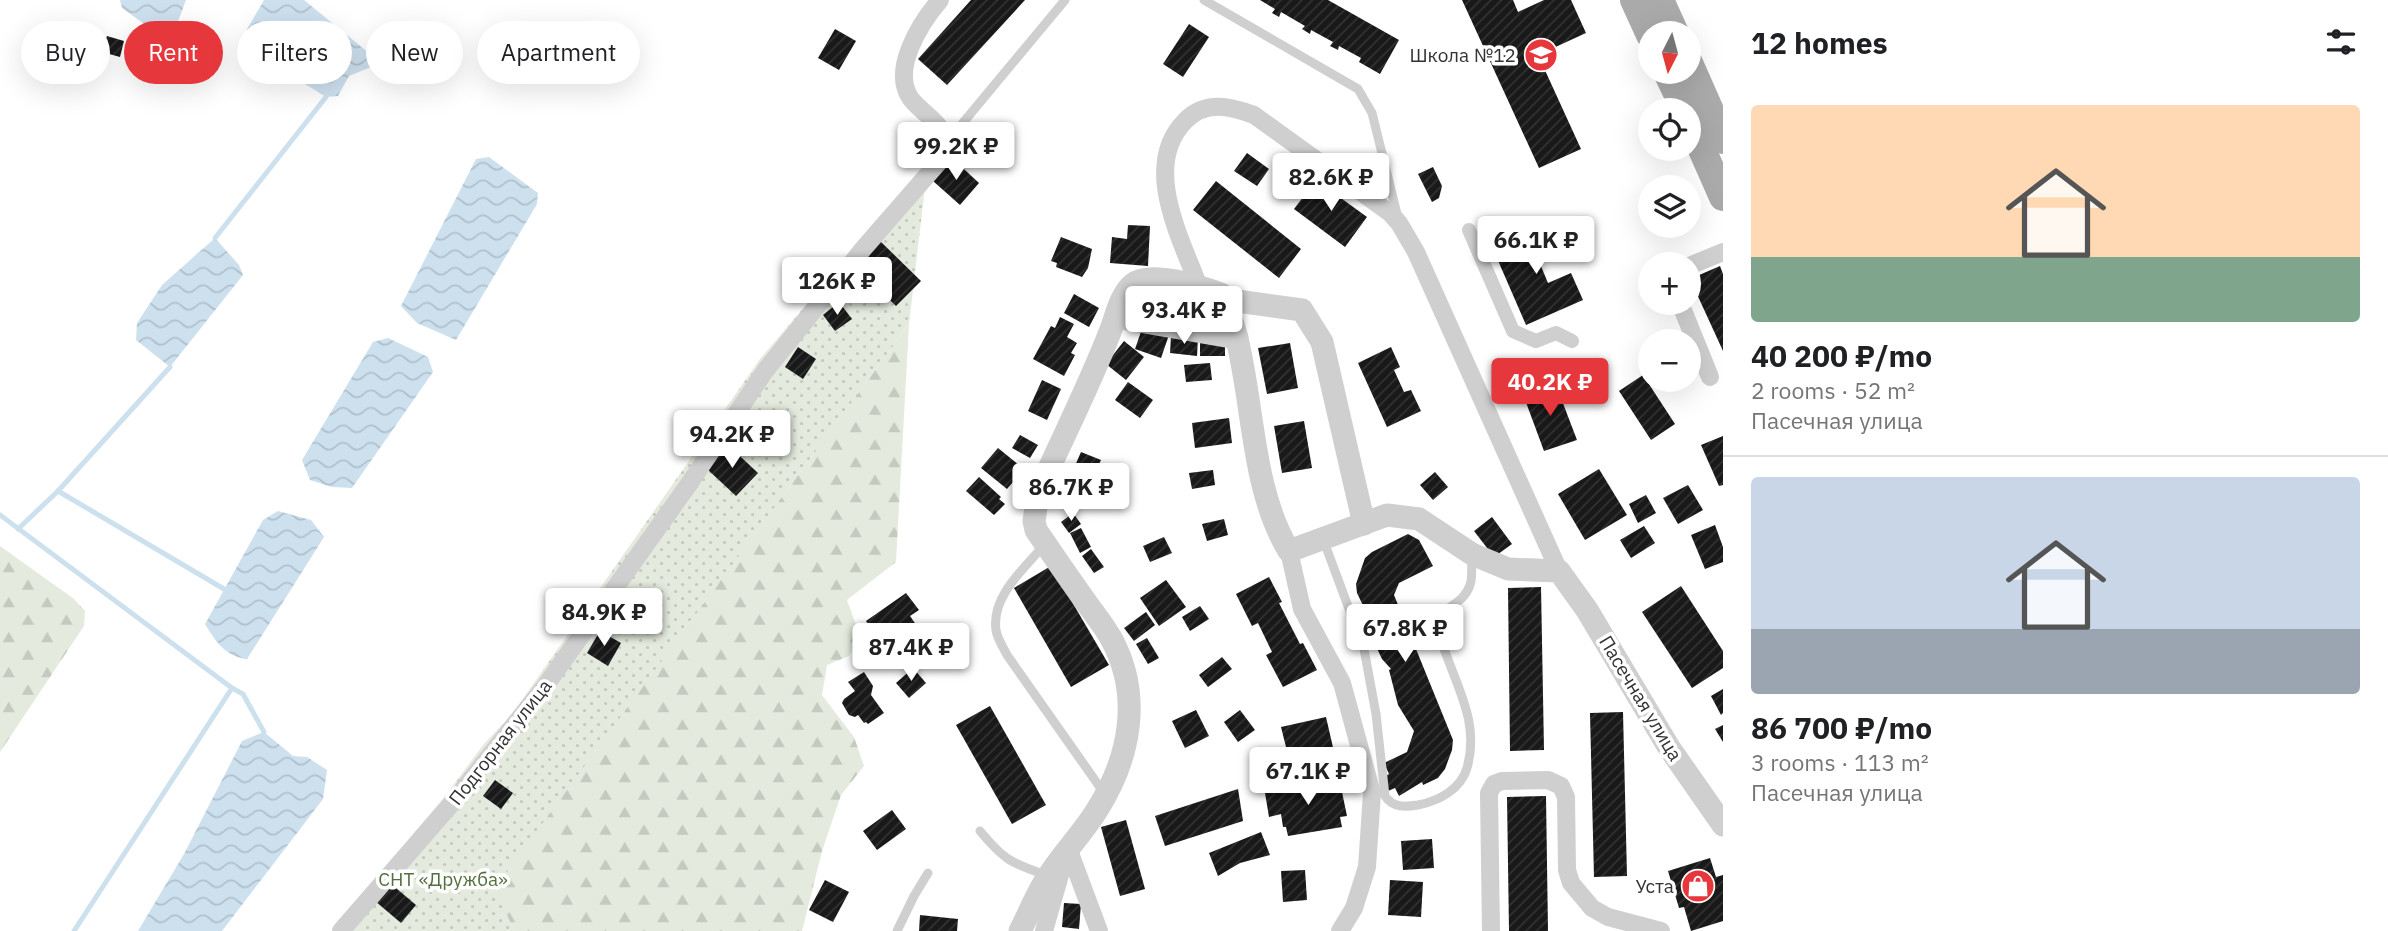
<!DOCTYPE html>
<html lang="en">
<head>
<meta charset="utf-8">
<style>
  :root { --surface:#fff; --page:#f2f2f2; --text:#202124; --muted:#757577; --line:#e0e0e0; --accent:#e6373c }
  body { margin:0; font-family:"IBM Plex Sans",sans-serif; background:var(--page); color:var(--text); height:100vh; display:flex; flex-direction:column; font-size:26px; white-space:nowrap }
  * { box-sizing:border-box; margin:0 }
  p { font-size:23px; color:var(--muted) }
  .icon { flex:none; width:38px; height:38px; fill:none; stroke:currentColor; stroke-width:2; stroke-linecap:round; stroke-linejoin:round }
  .map { position:relative; flex:1; overflow:hidden }
  .drawer { display:flex; flex-direction:column; background:var(--surface); width:665px }
  .drawer>* { flex:none }
  .hud { position:absolute; left:21px; top:21px; width:665px; height:63px; display:flex; gap:14px }
  .needle { width:46px; rotate:186deg }
  .controls { position:absolute; left:1638px; top:21px; display:grid; gap:14px }
  .controls a { display:grid; place-items:center; width:63px; height:63px; border-radius:50%; background:var(--surface); box-shadow:0 7px 28px #0002; font-size:35px }
  .price { position:absolute; translate:-50% -60px; padding:0 16px; border-radius:7px; background:#fff; color:#222; font-size:23px; line-height:46px; filter:drop-shadow(0 2px 4px #0008) }
  .price::after { content:''; position:absolute; left:50%; top:42px; width:21px; height:16px; margin-left:-10px; background:inherit; clip-path:polygon(0 0,100% 0,50% 100%) }
  .price.on { background:var(--accent); color:#fff }
  ul { padding:0; list-style:none }
  li { display:grid; align-content:center; gap:14px; height:371px; padding:0 28px }
  li+li { border-top:2px solid var(--line) }
  li span { display:grid; place-items:center; height:217px; border-radius:7px; color:#555 }
  li>.icon { margin-inline-start:auto }
  span .icon { width:126px; height:126px; fill:#fffc; stroke-width:1 }
  li b { font-size:30px }
  h2 { display:flex; justify-content:space-between; align-items:center; height:84px; padding:0 28px; font-size:30px }
  .tag { padding:0 24px; border-radius:32px; background:var(--surface); box-shadow:0 7px 28px #0002; font-size:24px; line-height:63px }
  .tag.on { background:var(--accent); color:#fff }
  main { display:flex; flex:1; min-height:0 }
  .map>svg:first-child { display:block }
  .grass { fill:url(#grass-tufts) }
  .forest { fill:url(#forest-firs) }
  .garden { fill:url(#garden-dots) }
  .water { fill:url(#water-waves) }
  .lines { fill:none; stroke-linecap:round; stroke-linejoin:round }
  .stream { stroke:#cde0ee; stroke-width:5 }
  .building { fill:url(#building-hatch) }
  .service { stroke:#cfcfcf; stroke-width:9 }
  .pedestrian { stroke:#cfcfcf; stroke-width:14 }
  .minor { stroke:#cfcfcf; stroke-width:18 }
  .tertiary { stroke:#cfcfcf; stroke-width:23 }
  .primary { stroke:#aaa; stroke-width:28 }
  .labels { text-anchor:middle; dominant-baseline:central; stroke-width:7; stroke-linejoin:round; paint-order:stroke }
  .poi-label { font-size:19px; fill:#323232; stroke:#fff; text-anchor:end }
  .street-label { font-size:19px; fill:#323232; stroke:#fff }
  .park-label { font-size:19px; fill:#536f3e; stroke:#fff }
</style>
</head>
<body>
<main>
<div class="map">
<svg width="1723" height="931" viewBox="0 0 1723 931">
  <defs>
    <pattern id="grass-tufts" width="24" height="20" patternUnits="userSpaceOnUse" patternTransform="scale(1.75)"><rect width="24" height="20" fill="#e4ebde"/><path d="M3 7l-1-3M5 7V3M7 7l1-3M15 17l-1-3M17 17v-4M19 17l1-3" fill="none" stroke="#c4cabf"/></pattern>
    <pattern id="forest-firs" width="22" height="20" patternUnits="userSpaceOnUse" patternTransform="scale(1.75)"><rect width="22" height="20" fill="#e4ebde"/><path d="M5 1l3.5 6h-7zM16 11l3.5 6h-7z" fill="#c4cabf"/></pattern>
    <pattern id="garden-dots" width="8" height="8" patternUnits="userSpaceOnUse" patternTransform="scale(1.75)"><rect width="8" height="8" fill="#e4ebde"/><path d="M2 2h.1M6 6h.1" fill="none" stroke="#c4cabf" stroke-width="1.8" stroke-linecap="round"/></pattern>
    <pattern id="water-waves" width="16" height="10" patternUnits="userSpaceOnUse" patternTransform="scale(1.75)"><rect width="16" height="10" fill="#cde0ee"/><path d="M0 5q4-4 8 0t8 0" fill="none" stroke="#b0c1cd"/></pattern>
    <pattern id="building-hatch" width="6" height="6" patternUnits="userSpaceOnUse" patternTransform="scale(1.75)"><rect width="6" height="6" fill="#191919"/><path d="M-1 1l2-2M0 6l6-6M5 7l2-2" fill="none" stroke="#323232"/></pattern>
  </defs>
  <rect width="100%" height="100%" fill="#fff"/>
  <path class="grass" d="M1149 287 1203 295 1214 302 1222 321 1130 312 1129 299Z"/>
  <g class="forest">
    <path d="M909 324 896 562 847 600 860 636 849 656 827 665 822 695 854 737 864 766 841 795 822 851 802 931H514L494 888Z"/>
    <path d="M0 546 74 599 85 611 84 626 0 752Z"/>
  </g>
  <path class="garden" d="M928 161 909 324 495 888 514 931H332L446 795 483 745 513 713 760 359Z"/>
  <g class="water">
    <path d="M120 0H186L173 35 161 36 122 8Z"/>
    <path d="M264 0H304L375 58 371 67 349 76 338 96 326 97 245 47 246 31Z"/>
    <path d="M489 157 538 193 537 204 456 340 417 323 401 306 476 159Z"/>
    <path d="M215 238 239 265 243 275 170 367 136 340 137 323 162 285Z"/>
    <path d="M388 338 428 357 433 372 352 488 332 487 310 480 302 460 373 342Z"/>
    <path d="M278 511 311 520 324 537 247 659C226 657 215 641 205 624L263 520Z"/>
    <path d="M264 732 293 756 307 757 327 770 323 799 222 931H138L184 854 242 741Z"/>
  </g>
  <g class="lines">
    <g class="stream">
      <path d="M215 238 326 97"/>
      <path d="M58 491 224 589"/>
      <path d="M0 515 232 688 243 694 264 732"/>
      <path d="M18 529 58 491 170 367"/>
      <path d="M74 931 232 688"/>
    </g>
  </g>
  <g class="building">
    <path d="M971 0H1025L947 85 918 59Z"/>
    <path d="M1260 0H1328L1399 40 1380 74 1359 62 1361 58 1339 46 1338 50 1330 46 1333 42 1311 30 1310 34 1302 29 1305 26 1281 12 1279 17 1272 13 1275 9Z"/>
    <path d="M1462 0H1513L1518 12 1544 0H1571L1586 33 1538 55 1581 149 1539 168Z"/>
    <path d="M1189 24 1209 37 1183 77 1163 64Z"/>
    <path d="M835 29 856 41 839 70 818 58Z"/>
    <path d="M107 36 124 41 120 57 102 52Z"/>
    <path d="M1247 153 1269 169 1257 186 1234 171Z"/>
    <path d="M953 159 979 183 960 205 933 181Z"/>
    <path d="M1433 167 1442 186 1439 198 1432 202 1418 174Z"/>
    <path d="M1316 180 1367 217 1345 247 1294 209Z"/>
    <path d="M1216 181 1301 249 1279 278 1193 210Z"/>
    <path d="M1550 224 1561 249 1538 259 1548 283 1571 273 1583 300 1526 325 1493 249Z"/>
    <path d="M1128 225 1150 226 1148 266 1110 263 1112 237 1127 239Z"/>
    <path d="M1061 237 1092 249 1088 268 1082 277 1056 267 1057 263 1051 261Z"/>
    <path d="M878 239 921 281 896 306 853 264Z"/>
    <path d="M1720 266 1723 274V351L1690 279Z"/>
    <path d="M1074 294 1099 308 1089 327 1064 313Z"/>
    <path d="M839 302 852 319 835 331 823 315Z"/>
    <path d="M1060 317 1074 324 1067 337 1077 343 1071 353 1075 355 1064 376 1033 359 1051 326 1055 328Z"/>
    <path d="M1144 323 1170 332 1161 358 1135 349Z"/>
    <path d="M1171 336 1198 338 1197 356 1170 353Z"/>
    <rect x="1200" y="337" width="25" height="19"/>
    <path d="M1124 341 1144 357 1126 380 1106 364Z"/>
    <path d="M1290 343 1298 388 1267 394 1258 348Z"/>
    <path d="M798 347 816 359 803 379 785 367Z"/>
    <path d="M1391 347 1400 367 1394 370 1404 392 1411 390 1421 411 1387 427 1358 363Z"/>
    <path d="M1210 363 1212 380 1186 382 1184 365Z"/>
    <path d="M1643 375 1675 424 1651 440 1619 391Z"/>
    <path d="M1042 380 1061 389 1047 420 1028 411Z"/>
    <path d="M1128 382 1153 400 1140 418 1115 400Z"/>
    <path d="M1556 385 1577 440 1544 451 1524 397Z"/>
    <path d="M1229 418 1232 443 1195 448 1192 423Z"/>
    <path d="M1304 421 1312 468 1282 473 1274 426Z"/>
    <path d="M744 423 767 438 755 456 732 440Z"/>
    <path d="M1020 435 1038 445 1030 458 1012 448Z"/>
    <path d="M1723 436V485L1719 486 1701 445Z"/>
    <path d="M728 445 758 473 736 496 706 468Z"/>
    <path d="M998 448 1024 469 1007 489 981 468Z"/>
    <path d="M1081 452 1101 460 1093 477 1074 468Z"/>
    <path d="M1599 469 1627 515 1585 540 1558 494Z"/>
    <path d="M1213 470 1215 485 1192 489 1189 473Z"/>
    <path d="M1435 472 1448 487 1433 500 1420 485Z"/>
    <path d="M979 477 1001 497 999 499 1005 504 994 515 966 491Z"/>
    <path d="M1688 485 1703 510 1678 524 1663 498Z"/>
    <path d="M1646 495 1656 513 1638 523 1629 504Z"/>
    <path d="M1073 513 1081 524 1069 533 1061 522Z"/>
    <path d="M1492 517 1512 544 1494 557 1474 531Z"/>
    <path d="M1224 519 1228 535 1207 541 1202 524Z"/>
    <path d="M1715 525 1723 547V562L1705 569 1691 535Z"/>
    <path d="M1644 526 1655 543 1631 558 1620 540Z"/>
    <path d="M1081 528 1091 547 1080 553 1070 533Z"/>
    <path d="M1408 534 1419 540 1433 566 1399 583 1394 595 1453 740 1452 750 1445 769 1438 778 1423 785 1422 782 1399 796 1395 788 1388 791 1379 779 1389 774 1384 763 1407 752 1414 731 1398 705 1389 670 1391 669 1382 659 1373 640 1370 620 1357 593 1356 584 1365 558 1372 552Z"/>
    <path d="M1164 537 1172 553 1150 562 1143 546Z"/>
    <path d="M1091 549 1104 567 1094 573 1082 556Z"/>
    <path d="M1051 566 1109 665 1071 687 1014 588Z"/>
    <path d="M1269 577 1282 602 1279 603 1300 644 1303 643 1317 670 1283 687 1266 655 1272 652 1258 623 1252 626 1236 594Z"/>
    <path d="M1166 580 1186 607 1159 626 1140 598Z"/>
    <path d="M1681 586 1723 651V668L1692 688 1642 612Z"/>
    <path d="M1541 587 1544 750 1510 751 1508 588Z"/>
    <path d="M906 593 919 610 910 616 919 629 895 646 886 634 878 639 866 621Z"/>
    <path d="M1200 606 1209 619 1190 631 1182 617Z"/>
    <path d="M1146 612 1155 625 1134 641 1124 628Z"/>
    <path d="M600 631 621 643 608 666 587 653Z"/>
    <path d="M1147 638 1159 658 1148 664 1136 644Z"/>
    <path d="M1222 657 1232 669 1208 687 1199 675Z"/>
    <path d="M913 668 926 683 909 698 896 683Z"/>
    <path d="M864 672 873 686 871 695 884 713 868 724 866 722 864 723 858 715 855 717 849 715 842 703 844 699 855 691 848 682Z"/>
    <path d="M1723 689V713L1721 715 1711 696Z"/>
    <path d="M990 706 1046 805 1012 824 956 725Z"/>
    <path d="M1196 710 1209 736 1185 748 1172 721Z"/>
    <path d="M1240 710 1255 730 1238 742 1224 722Z"/>
    <path d="M1623 712 1627 876 1594 877 1590 713Z"/>
    <path d="M1326 717 1335 756 1291 767 1281 727Z"/>
    <path d="M1723 725V742L1715 729Z"/>
    <path d="M495 780 513 793 501 809 483 796Z"/>
    <path d="M1329 780 1330 783 1337 782 1338 793 1342 792 1347 816 1340 817 1342 827 1288 836 1286 827H1283L1281 814 1269 817 1265 793 1280 791V788Z"/>
    <path d="M1238 789 1243 821 1165 846 1155 816Z"/>
    <path d="M1546 796 1548 931H1509L1507 797Z"/>
    <path d="M892 810 906 829 877 850 863 831Z"/>
    <path d="M1126 820 1145 889 1120 896 1101 827Z"/>
    <path d="M1261 832 1270 855 1240 863 1218 876 1209 853Z"/>
    <path d="M1432 839 1434 868 1403 870 1401 841Z"/>
    <path d="M1710 858 1716 877 1723 875V921L1691 931 1684 907 1679 908 1668 871Z"/>
    <path d="M1305 870 1307 900 1283 902 1281 871Z"/>
    <path d="M825 880 849 892 833 922 809 910Z"/>
    <path d="M1390 880 1423 882 1421 917 1388 915Z"/>
    <path d="M390 883 416 905 401 923 375 901Z"/>
    <path d="M1064 903 1081 904 1079 929 1062 927Z"/>
    <path d="M920 915 958 919 957 931H919Z"/>
  </g>
  <g class="lines">
    <g class="service">
      <path d="M1204 0 1358 89 1372 113 1397 214"/>
      <path d="M947 142 1065 0"/>
      <path d="M1323 539 1364 649 1376 714 1385 796C1393 808 1405 807 1418 805 1439 801 1461 789 1467 768 1479 726 1460 693 1446 654 1442 644 1437 634 1436 623 1441 606 1463 606 1470 585 1473 577 1471 565 1472 556"/>
      <path d="M1044 545C1025 568 991 596 996 630 997 638 1003 647 1007 655L1104 793"/>
      <path d="M980 831C1004 860 1011 863 1046 875"/>
      <path d="M897 931 914 896 928 873"/>
    </g>
    <path class="pedestrian" d="M1469 230 1513 331 1536 341 1556 333 1572 341"/>
    <g class="minor">
      <path d="M1689 266 1723 252"/>
      <path d="M1199 287C1181 238 1141 166 1185 121 1205 100 1230 106 1254 115L1390 213 1399 223 1416 252 1559 571"/>
      <path d="M1680 303 1710 377"/>
      <path d="M1289 551 1302 609 1342 683 1372 793 1367 867 1354 908 1340 931"/>
      <path d="M1068 848 1099 931"/>
      <path d="M341 931 453 802 546 685 689 484 765 371 863 249 944 156C955 129 925 117 911 99 890 70 921 22 940 0"/>
      <path d="M1044 931 1064 861"/>
      <path d="M1491 931 1489 793 1494 784 1502 781 1548 780 1561 786 1566 797 1567 870 1571 883 1592 908 1608 917 1661 931"/>
    </g>
    <g class="tertiary">
      <path d="M1223 299 1302 310 1322 342 1364 524"/>
      <path d="M1116 317 1237 338"/>
      <path d="M1020 931C1028 915 1035 898 1044 883 1059 857 1081 836 1097 810 1130 758 1142 696 1112 640 1105 627 1096 616 1088 605 1070 580 1053 555 1036 530L1034 521 1038 493C1062 439 1089 386 1110 332 1116 317 1120 295 1133 284 1151 270 1201 287 1221 294 1227 309 1234 324 1237 339 1254 408 1252 490 1289 551L1387 515 1419 519 1472 554 1508 569 1559 571 1587 610 1668 746 1723 825"/>
    </g>
    <g class="primary">
      <path d="M1634 0 1650 35"/>
      <path d="M1660 0 1675 33"/>
      <path d="M1689 63 1723 140"/>
      <path d="M1667 72 1685 110"/>
      <path d="M1689 120 1723 197"/>
    </g>
  </g>
  <defs>
    <symbol id="school-disc" viewBox="-11 -11 22 22"><circle r="9.5" fill="#e6373c" stroke="#fff"/><path d="M0-5L7-2L0 1L-7-2ZM-4 1L0 2.5L4 1V4Q0 6-4 4Z" fill="#fff"/></symbol>
    <symbol id="shop-disc" viewBox="-11 -11 22 22"><circle r="9.5" fill="#e6373c" stroke="#fff"/><path d="M-5-2.5h2.3a2.7 3.5 0 0 1 5.4 0H5L5.5 6h-11ZM-1.5-2.5h3a1.5 2.3 0 0 0-3 0Z" fill="#fff"/></symbol>
  </defs>
  <g fill-rule="evenodd">
    <use href="#school-disc" x="1522" y="36" width="38" height="38"/>
    <use href="#shop-disc" x="1679" y="867" width="38" height="38"/>
  </g>
  <g class="labels">
    <g class="poi-label">
      <text x="1516" y="55">Школа №12</text>
      <text x="1674" y="886">Уста</text>
    </g>
    <g class="street-label">
      <text transform="translate(1641 698) rotate(59)">Пасечная улица</text>
      <text transform="translate(500 742) rotate(-52)">Подгорная улица</text>
    </g>
    <g class="park-label">
      <text x="443" y="879">СНТ «Дружба»</text>
    </g>
  </g>
</svg>
<div class="controls">
<a><svg class="needle" viewBox="-14 -14 28 28"><path d="M0-13l5 13h-10z" fill="#e53935"/><path d="M0 13l5-13h-10z" fill="#757577"/></svg></a>
<a><svg class="icon" aria-label="locate" viewBox="0 0 24 24"><circle cx="12" cy="12" r="6"/><path d="M12 2v4M12 18v4M2 12h4M18 12h4"/></svg></a>
<a><svg class="icon" aria-label="layers" viewBox="0 0 24 24"><path d="M12 4l9 5-9 5-9-5zM3 14l9 5 9-5"/></svg></a>
<a>+</a>
<a>−</a>
</div>
<b class="price" style="left:956px;top:182px">99.2K ₽</b>
<b class="price" style="left:1331px;top:213px">82.6K ₽</b>
<b class="price" style="left:1536px;top:276px">66.1K ₽</b>
<b class="price" style="left:837px;top:317px">126K ₽</b>
<b class="price" style="left:1184px;top:346px">93.4K ₽</b>
<b class="price on" style="left:1550px;top:418px">40.2K ₽</b>
<b class="price" style="left:732px;top:470px">94.2K ₽</b>
<b class="price" style="left:1071px;top:523px">86.7K ₽</b>
<b class="price" style="left:604px;top:648px">84.9K ₽</b>
<b class="price" style="left:1405px;top:664px">67.8K ₽</b>
<b class="price" style="left:911px;top:683px">87.4K ₽</b>
<b class="price" style="left:1308px;top:807px">67.1K ₽</b>
<div class="hud">
<a class="tag">Buy</a>
<a class="tag on">Rent</a>
<a class="tag">Filters</a>
<a class="tag">New</a>
<a class="tag">Apartment</a>
</div>
</div>
<section class="drawer">
<h2>12 homes<svg class="icon" aria-label="filters" viewBox="0 0 24 24"><path d="M4 7h16M4 17h16"/><circle cx="9" cy="7" r="2"/><circle cx="15" cy="17" r="2"/></svg></h2>
<ul>
<li><span style="background:linear-gradient(#ffd9b3 70%,#7fa58c 0)"><svg class="icon" aria-label="home" viewBox="0 0 24 24"><path d="M3 11l9-7 9 7M6 9v11h12V9"/></svg></span><div><b>40 200 ₽/mo</b><p>2 rooms · 52 m²</p><p>Пасечная улица</p></div></li>
<li><span style="background:linear-gradient(#c9d6e8 70%,#9aa5b1 0)"><svg class="icon" aria-label="home" viewBox="0 0 24 24"><path d="M3 11l9-7 9 7M6 9v11h12V9"/></svg></span><div><b>86 700 ₽/mo</b><p>3 rooms · 113 m²</p><p>Пасечная улица</p></div></li>
</ul>
</section>
</main>
</body>
</html>
